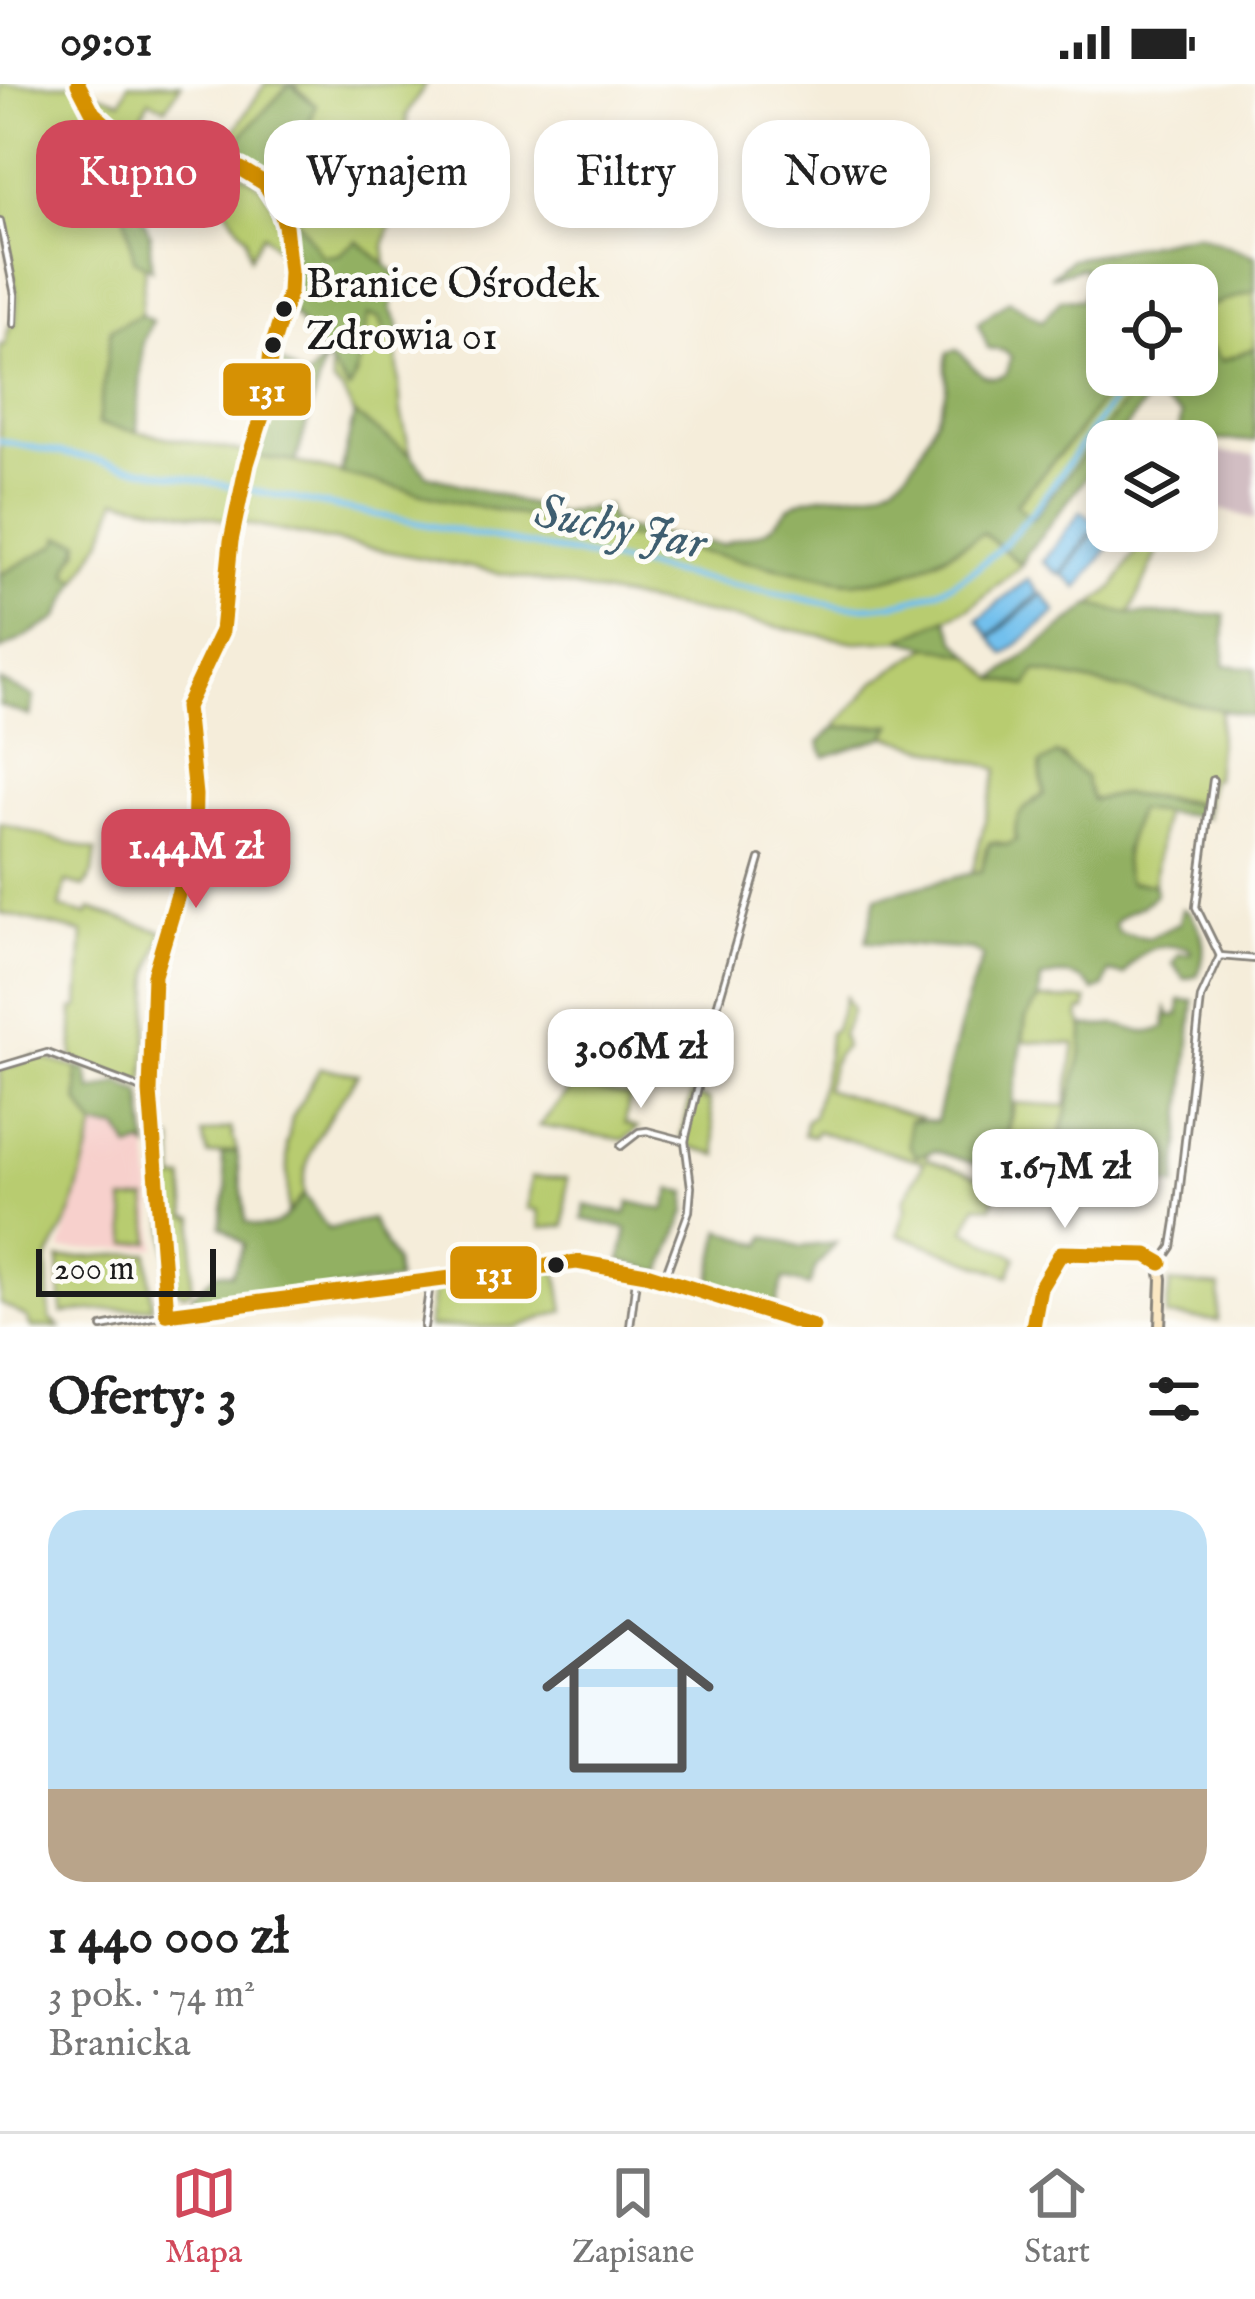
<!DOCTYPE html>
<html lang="pl">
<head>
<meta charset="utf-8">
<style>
  :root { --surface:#fff; --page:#f2f2f2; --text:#222; --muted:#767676; --line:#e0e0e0; --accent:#d1495b }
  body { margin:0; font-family:"IM FELL English",serif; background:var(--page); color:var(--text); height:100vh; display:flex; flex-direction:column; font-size:45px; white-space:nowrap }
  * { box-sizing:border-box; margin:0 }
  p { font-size:39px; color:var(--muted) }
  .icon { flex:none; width:66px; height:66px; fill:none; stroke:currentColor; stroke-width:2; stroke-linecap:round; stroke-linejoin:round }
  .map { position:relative; height:1243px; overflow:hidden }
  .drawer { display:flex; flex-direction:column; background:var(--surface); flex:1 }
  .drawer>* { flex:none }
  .hud { position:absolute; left:36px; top:36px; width:1185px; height:108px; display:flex; gap:24px }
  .tools { position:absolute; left:1086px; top:180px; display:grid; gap:24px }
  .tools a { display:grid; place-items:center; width:132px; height:132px; border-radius:24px; background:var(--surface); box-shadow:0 6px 18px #0003; font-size:60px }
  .scale { position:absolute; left:36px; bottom:30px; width:180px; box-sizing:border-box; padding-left:12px; border:6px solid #1c1c1c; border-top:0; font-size:33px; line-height:42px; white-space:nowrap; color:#1c1c1c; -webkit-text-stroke:9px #fdfcf7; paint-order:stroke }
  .price { position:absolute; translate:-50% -102px; padding:0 27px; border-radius:24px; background:#fff; color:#222; font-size:39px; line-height:78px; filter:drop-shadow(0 3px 6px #0008) }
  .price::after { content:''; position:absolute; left:50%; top:72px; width:36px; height:27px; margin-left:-18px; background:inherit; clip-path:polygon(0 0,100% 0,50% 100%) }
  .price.current { background:var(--accent); color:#fff }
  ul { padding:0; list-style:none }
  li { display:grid; align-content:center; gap:24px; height:636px; padding:0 48px }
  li+li { border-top:3px solid var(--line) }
  li span { display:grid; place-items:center; height:372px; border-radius:36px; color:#555 }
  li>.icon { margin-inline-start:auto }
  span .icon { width:216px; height:216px; fill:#fffc; stroke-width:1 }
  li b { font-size:51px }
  h2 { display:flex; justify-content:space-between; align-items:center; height:144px; padding:0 48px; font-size:51px }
  .pill { padding:0 42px; border-radius:36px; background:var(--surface); box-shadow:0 6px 18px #0003; font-size:42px; line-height:108px }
  .pill.current { background:var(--accent); color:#fff }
  .status { display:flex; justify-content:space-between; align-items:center; height:84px; padding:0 60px; background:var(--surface); direction:ltr }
  .status svg { height:33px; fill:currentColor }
  .menu { display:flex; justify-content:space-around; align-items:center; height:168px; border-top:3px solid var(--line); background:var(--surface); font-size:33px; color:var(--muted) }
  .menu a { display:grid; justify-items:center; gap:6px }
  .menu .current { color:var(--accent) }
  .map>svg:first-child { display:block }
  .built { fill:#f7d0cc }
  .industrial { fill:#d2bec3 }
  .green { fill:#b8cc6f; stroke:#6a7446; stroke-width:3 }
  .forest { fill:#92b062; stroke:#57663f; stroke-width:3 }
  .water { fill:#72c0ed; stroke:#476e84; stroke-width:3 }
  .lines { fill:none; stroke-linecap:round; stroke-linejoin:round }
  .canal { stroke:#72c0ed; stroke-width:6 }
  .street-casing { stroke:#88847b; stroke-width:10 }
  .secondary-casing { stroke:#88847b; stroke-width:14 }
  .street { stroke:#fff; stroke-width:4.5 }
  .secondary { stroke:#fae7c3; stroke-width:8 }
  .bus-1-casing { stroke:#fdfcf7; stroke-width:24 }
  .bus-1 { stroke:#d69104; stroke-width:15 }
  .bus-dot { fill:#1c1c1c; stroke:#fdfcf7; stroke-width:4.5 }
  .labels { text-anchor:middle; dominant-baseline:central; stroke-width:10; stroke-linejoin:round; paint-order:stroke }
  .bus-label { font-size:42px; fill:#1c1c1c; stroke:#fdfcf7; text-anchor:start }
  .water-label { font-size:48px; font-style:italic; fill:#3e5e70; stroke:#fdfcf7 }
  .line-badge { stroke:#fdfcf7; stroke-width:4.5 }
  .badge-label { font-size:33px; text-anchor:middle; font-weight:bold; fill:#fff }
</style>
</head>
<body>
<div class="status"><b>09:01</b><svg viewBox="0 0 49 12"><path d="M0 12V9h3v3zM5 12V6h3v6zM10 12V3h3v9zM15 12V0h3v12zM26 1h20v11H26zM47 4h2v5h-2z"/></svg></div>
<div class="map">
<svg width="1255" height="1243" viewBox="0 0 1255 1243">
  <rect width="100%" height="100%" fill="#fdfcf7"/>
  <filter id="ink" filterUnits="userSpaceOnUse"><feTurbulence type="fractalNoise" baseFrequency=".00833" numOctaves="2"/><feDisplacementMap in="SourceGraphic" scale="24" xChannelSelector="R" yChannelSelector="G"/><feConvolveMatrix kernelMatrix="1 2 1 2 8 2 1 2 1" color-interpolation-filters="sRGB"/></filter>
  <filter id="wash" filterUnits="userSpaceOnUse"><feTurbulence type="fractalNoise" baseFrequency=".004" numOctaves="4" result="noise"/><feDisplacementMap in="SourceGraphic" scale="48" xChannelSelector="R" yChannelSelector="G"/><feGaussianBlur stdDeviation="2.7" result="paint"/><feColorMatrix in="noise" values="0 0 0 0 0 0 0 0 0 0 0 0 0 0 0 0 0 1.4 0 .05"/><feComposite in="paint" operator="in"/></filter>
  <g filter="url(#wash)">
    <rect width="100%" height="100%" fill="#f5edda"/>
    <path class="built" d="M144 1020 156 1164 61 1166 100 1024Z"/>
    <path class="industrial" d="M1208 367 1255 371V435L1197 419V404Z"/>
    <g class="green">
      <path d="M0 0H75L106 45 120 52 109 51C115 94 130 133 134 175L145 181 141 231 111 245 98 340 296 378 456 418 842 497C896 503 939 476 983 449L1022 481 971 523 901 556 855 558 117 415 104 453 78 497 68 490V481L80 466 60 453 57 460 0 491V261L4 262 10 240 15 241 17 213 0 128Z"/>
      <path d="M83 0 93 8 121 17 128 0H181L166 24 149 16 134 48C102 41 97 29 83 0Z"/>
      <path d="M265 0H290L240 53 237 79 223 74 233 49Z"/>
      <path d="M293 0H426L407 30 404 95 384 162 386 181 357 157 338 171 322 173 298 138 289 137 277 110 315 80 298 70 316 22Z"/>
      <path d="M211 78C266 94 282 117 285 173L263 150 250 173 246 153 222 119 226 110Z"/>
      <path d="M1255 207V264L1221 277 1211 264 1197 270V226Z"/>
      <path d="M368 231 380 234 386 250 396 258 401 329 411 371 354 330 342 307 333 300 329 277 348 305C365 281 360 258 368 231Z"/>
      <path d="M1120 291H1152L1143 296 1032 436 1016 420 1076 351Z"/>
      <path d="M1148 447H1167L1130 530 1091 521 1114 503Z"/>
      <path d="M933 560 972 572 995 595 1028 602 1035 587 1221 625 1215 695H1210L1206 726 1197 718 1122 710 1092 716 1080 690 1074 688 1063 672 1040 686 1044 710 1034 716 1015 750 1017 756 1007 761 996 758 986 764 981 787 972 789 998 685 886 652 890 641 834 644 876 597Z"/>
      <path d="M1137 725 1163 728 1154 800 1128 798C1117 777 1131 748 1137 725Z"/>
      <path d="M0 739 96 767 93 789 85 803 66 798 60 824 87 831 90 825 163 848 151 887 144 1003 73 976V925L79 924 83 849 0 829Z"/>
      <path d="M845 913 852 926 842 951 845 963 836 971 825 1005 920 1034 909 1038 916 1071 929 1068 927 1075 984 1095 988 1085 1001 1088 992 1123 977 1121 965 1146 1016 1173 1009 1192 898 1150 906 1124 904 1116 924 1078 817 1047 813 1052 804 1051 806 1036 813 1032 827 975 829 949 835 945Z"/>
      <path d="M1039 915 1087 916 1086 926H1081L1079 933C1095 961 1064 1044 1054 1076L1005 1065 1015 1019 1066 1022 1075 960 1023 957 1026 934Z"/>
      <path d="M36 972 77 984 78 1017 95 1043 72 1128 47 1177 50 1235 60 1243H31L27 1234 0 1219V986Z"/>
      <path d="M320 984 358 990C335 1028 301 1063 304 1110L288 1131 287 1061 292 1034Z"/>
      <path d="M573 1002 630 1013 625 1039 638 1044 624 1056 539 1042Z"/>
      <path d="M691 1011 709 1016 718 1071 685 1061 686 1055 681 1053Z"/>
      <path d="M231 1044 237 1067 208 1071 202 1050Z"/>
      <path d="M173 1056 175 1096 184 1095 187 1132 195 1134 191 1206 184 1210 169 1201 165 1115 161 1111 165 1110 162 1059Z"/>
      <path d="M531 1093 567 1094 565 1142 541 1144 538 1127 528 1125Z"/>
      <path d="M147 1115 151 1158 128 1160 124 1117Z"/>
      <path d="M148 1169 152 1223 62 1229 59 1175Z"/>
      <path d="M557 1186 564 1227 517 1243H428L434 1202Z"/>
      <path d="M1170 1199 1220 1203 1218 1237 1166 1232Z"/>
    </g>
    <g class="forest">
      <path d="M290 0 316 22 298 69 316 80 277 110 268 98 237 79 240 53Z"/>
      <path d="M109 51 211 78 226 110 222 119 133 76 135 114 150 151 151 185 134 175Z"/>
      <path d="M289 137H298L322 172 338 171 357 157 398 191 391 225 399 241 396 258 386 250 380 234 368 231C360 258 364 279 349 306L291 227 296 205Z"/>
      <path d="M1196 150 1255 172V207L1197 226V201H1107V291H1120L1076 351 1016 420 1032 435 1143 295 1152 291H1197V270L1211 264 1222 277 1255 264V357L1211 356 1197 404 1198 357 1178 351 1182 331 1151 311 1115 357H1107V367L1027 469 1022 481 983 449C938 475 896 503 842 497L456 418 341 390 354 330 411 371 427 391 559 429 607 422 611 437 627 445 723 461C737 451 752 454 766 446 785 435 784 419 810 414 853 404 887 420 917 373 925 359 944 319 946 304 948 291 943 280 948 268L957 266C974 280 982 303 1006 290L1011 273 1004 267 988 264 978 239 1009 216 1042 237 1061 215 1082 216 1087 200 1084 183 1050 193 1071 175Z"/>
      <path d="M141 231 152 237 143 258 137 348 98 340 111 245Z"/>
      <path d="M276 274 306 296 321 279 320 274 324 277 296 378 257 373 271 322Z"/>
      <path d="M60 453 80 457C80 471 68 476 68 490L78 497 57 535 0 567V491L57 460Z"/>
      <path d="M1091 521 1130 530 1225 531 1224 581 1255 584V633L1036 587 1028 602 995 595Z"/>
      <path d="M947 534 957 557 972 572 901 556Z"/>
      <path d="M0 597 34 613 30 632 0 622Z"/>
      <path d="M892 641 886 652 825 673 819 659 834 644Z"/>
      <path d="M1057 670 1085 693 1092 716 1122 710 1203 721 1206 733 1137 726C1131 748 1117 777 1129 798L1154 800 1156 808C1147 826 1125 824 1114 840L1119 849 1149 854 1180 839 1182 825 1188 827C1205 846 1208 870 1197 892L1185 895 1173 880 1179 870 1191 869 1189 864C1158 858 1141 864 1124 891L1109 888 1104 903 1094 907C1082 889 1059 888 1041 895L1039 915 1026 934 1001 1088 935 1067 916 1072 909 1061V1037H936L967 915 983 873 973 866 866 858 876 813 981 787 989 759 1007 761 1016 756C1012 729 1026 724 1044 710L1040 680Z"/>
      <path d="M1180 916 1194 917 1176 1101 1129 1096 1110 1088 1054 1076 1081 973 1084 941C1096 944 1103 941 1115 941 1137 943 1140 955 1165 943L1167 925 1170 932 1179 931Z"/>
      <path d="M77 984 86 986 92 1007 118 999 142 1010 148 1064 143 1060 130 1065 119 1045 95 1043 78 1017Z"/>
      <path d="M237 1067 246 1138C276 1152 287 1132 304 1110L328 1145 371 1135 395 1178 397 1197 193 1222 192 1211 218 1188 232 1190 244 1160 220 1142 227 1103 221 1070Z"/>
      <path d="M672 1105 687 1108 686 1128 662 1188 621 1177 627 1145 583 1135 585 1121 626 1130 630 1118 665 1126Z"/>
      <path d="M721 1146 762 1161 766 1152 799 1163 836 1159 816 1183 809 1202 784 1195 774 1226 709 1205Z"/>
    </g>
    <g class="water">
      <path d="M1081 427 1097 439 1060 491 1043 478Z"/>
      <path d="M1100 441 1116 454 1078 504 1063 491Z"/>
      <path d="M1028 495 1039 509 990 552 978 536Z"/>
      <path d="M1043 510 1056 528 1005 571 991 554Z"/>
    </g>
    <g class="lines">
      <g class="canal">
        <path d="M1197 237 1199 235"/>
        <path d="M0 357 840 522C1001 533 1045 394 1134 291"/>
      </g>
    </g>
  </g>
  <g filter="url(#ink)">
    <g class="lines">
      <defs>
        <g id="street">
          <path d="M0 137 15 211 14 240"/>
          <path d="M1213 696 1196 823 1220 872"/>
          <path d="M1220 872 1255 875"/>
          <path d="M0 983 47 969 150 1008"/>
          <path d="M621 1062 639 1048 647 1047 685 1057"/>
          <path d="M1161 1179 1172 1163 1176 1138 1201 914 1220 872"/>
          <path d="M664 1195 689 1127 691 1103 685 1057 717 923 760 775"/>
          <path d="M102 1243 167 1230"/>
          <path d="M424 1243 430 1199"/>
          <path d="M630 1243 637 1187"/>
        </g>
        <g id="secondary">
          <path d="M78 0 93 29 111 45 187 65 241 85 264 99 279 122 285 141 290 188 289 209 271 266 265 323 247 380 231 457 222 547 186 623 195 711 194 757 154 891 150 1008 167 1230 577 1178 646 1190 813 1243"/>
          <path d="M1033 1243C1036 1217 1042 1187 1061 1169 1091 1169 1133 1163 1159 1177L1162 1195 1160 1243"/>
        </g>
      </defs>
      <use href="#street" class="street-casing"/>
      <use href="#secondary" class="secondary-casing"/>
      <use href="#street" class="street"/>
      <use href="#secondary" class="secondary"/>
      <defs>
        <g id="bus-1">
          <path d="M78 0 93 29 111 45 187 65 241 85 264 99 279 122 285 141 290 188 289 209 271 266 265 323 247 380 231 457 222 547 186 623 195 711 194 757 154 891 150 1008 167 1230"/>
          <path d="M167 1230 577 1178 646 1190 813 1243"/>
          <path d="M1033 1243 1040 1204 1061 1169 1147 1171 1161 1179"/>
        </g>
      </defs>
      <use href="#bus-1" class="bus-1-casing"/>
      <use href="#bus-1" class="bus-1"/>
    </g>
  </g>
  <g class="bus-dot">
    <circle cx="284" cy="225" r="10"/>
    <circle cx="273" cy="261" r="10"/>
    <circle cx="556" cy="1181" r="10"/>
  </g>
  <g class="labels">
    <g class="bus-label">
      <text x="306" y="201">Branice Ośrodek<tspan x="306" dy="52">Zdrowia 01</tspan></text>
    </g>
    <g class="water-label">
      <text transform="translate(620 445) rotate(11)">Suchy Jar</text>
    </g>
  </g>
  <g class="line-badge">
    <rect x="221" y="277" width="92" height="57" rx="12" fill="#d69104"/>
    <rect x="448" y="1160" width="91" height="57" rx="12" fill="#d69104"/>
  </g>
  <g class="badge-label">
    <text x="267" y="317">131</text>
    <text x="494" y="1200">131</text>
  </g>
</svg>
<div class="tools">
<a><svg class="icon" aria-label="locate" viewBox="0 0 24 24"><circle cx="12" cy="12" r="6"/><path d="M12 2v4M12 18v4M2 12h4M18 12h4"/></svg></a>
<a><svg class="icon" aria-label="layers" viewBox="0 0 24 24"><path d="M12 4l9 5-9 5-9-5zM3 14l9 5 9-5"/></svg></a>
</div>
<div class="scale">200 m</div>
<b class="price current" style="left:196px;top:827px">1.44M zł</b>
<b class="price" style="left:641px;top:1027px">3.06M zł</b>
<b class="price" style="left:1065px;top:1147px">1.67M zł</b>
<div class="hud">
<a class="pill current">Kupno</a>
<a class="pill">Wynajem</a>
<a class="pill">Filtry</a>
<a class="pill">Nowe</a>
</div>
</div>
<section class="drawer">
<h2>Oferty: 3<svg class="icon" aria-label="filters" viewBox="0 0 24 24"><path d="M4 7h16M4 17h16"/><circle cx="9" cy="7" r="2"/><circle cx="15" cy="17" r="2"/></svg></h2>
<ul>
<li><span style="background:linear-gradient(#bfe0f5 75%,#b9a48a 0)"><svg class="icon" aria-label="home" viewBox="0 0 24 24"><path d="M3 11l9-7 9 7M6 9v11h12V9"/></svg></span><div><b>1 440 000 zł</b><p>3 pok. · 74 m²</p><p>Branicka</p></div></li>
</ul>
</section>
<nav class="menu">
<a class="current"><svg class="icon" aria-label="map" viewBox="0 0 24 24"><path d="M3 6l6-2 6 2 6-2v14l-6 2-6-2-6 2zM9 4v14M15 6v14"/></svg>Mapa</a>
<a><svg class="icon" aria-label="saved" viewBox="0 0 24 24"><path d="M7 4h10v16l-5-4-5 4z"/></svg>Zapisane</a>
<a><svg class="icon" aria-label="home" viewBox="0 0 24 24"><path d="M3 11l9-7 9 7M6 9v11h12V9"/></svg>Start</a>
</nav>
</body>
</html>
